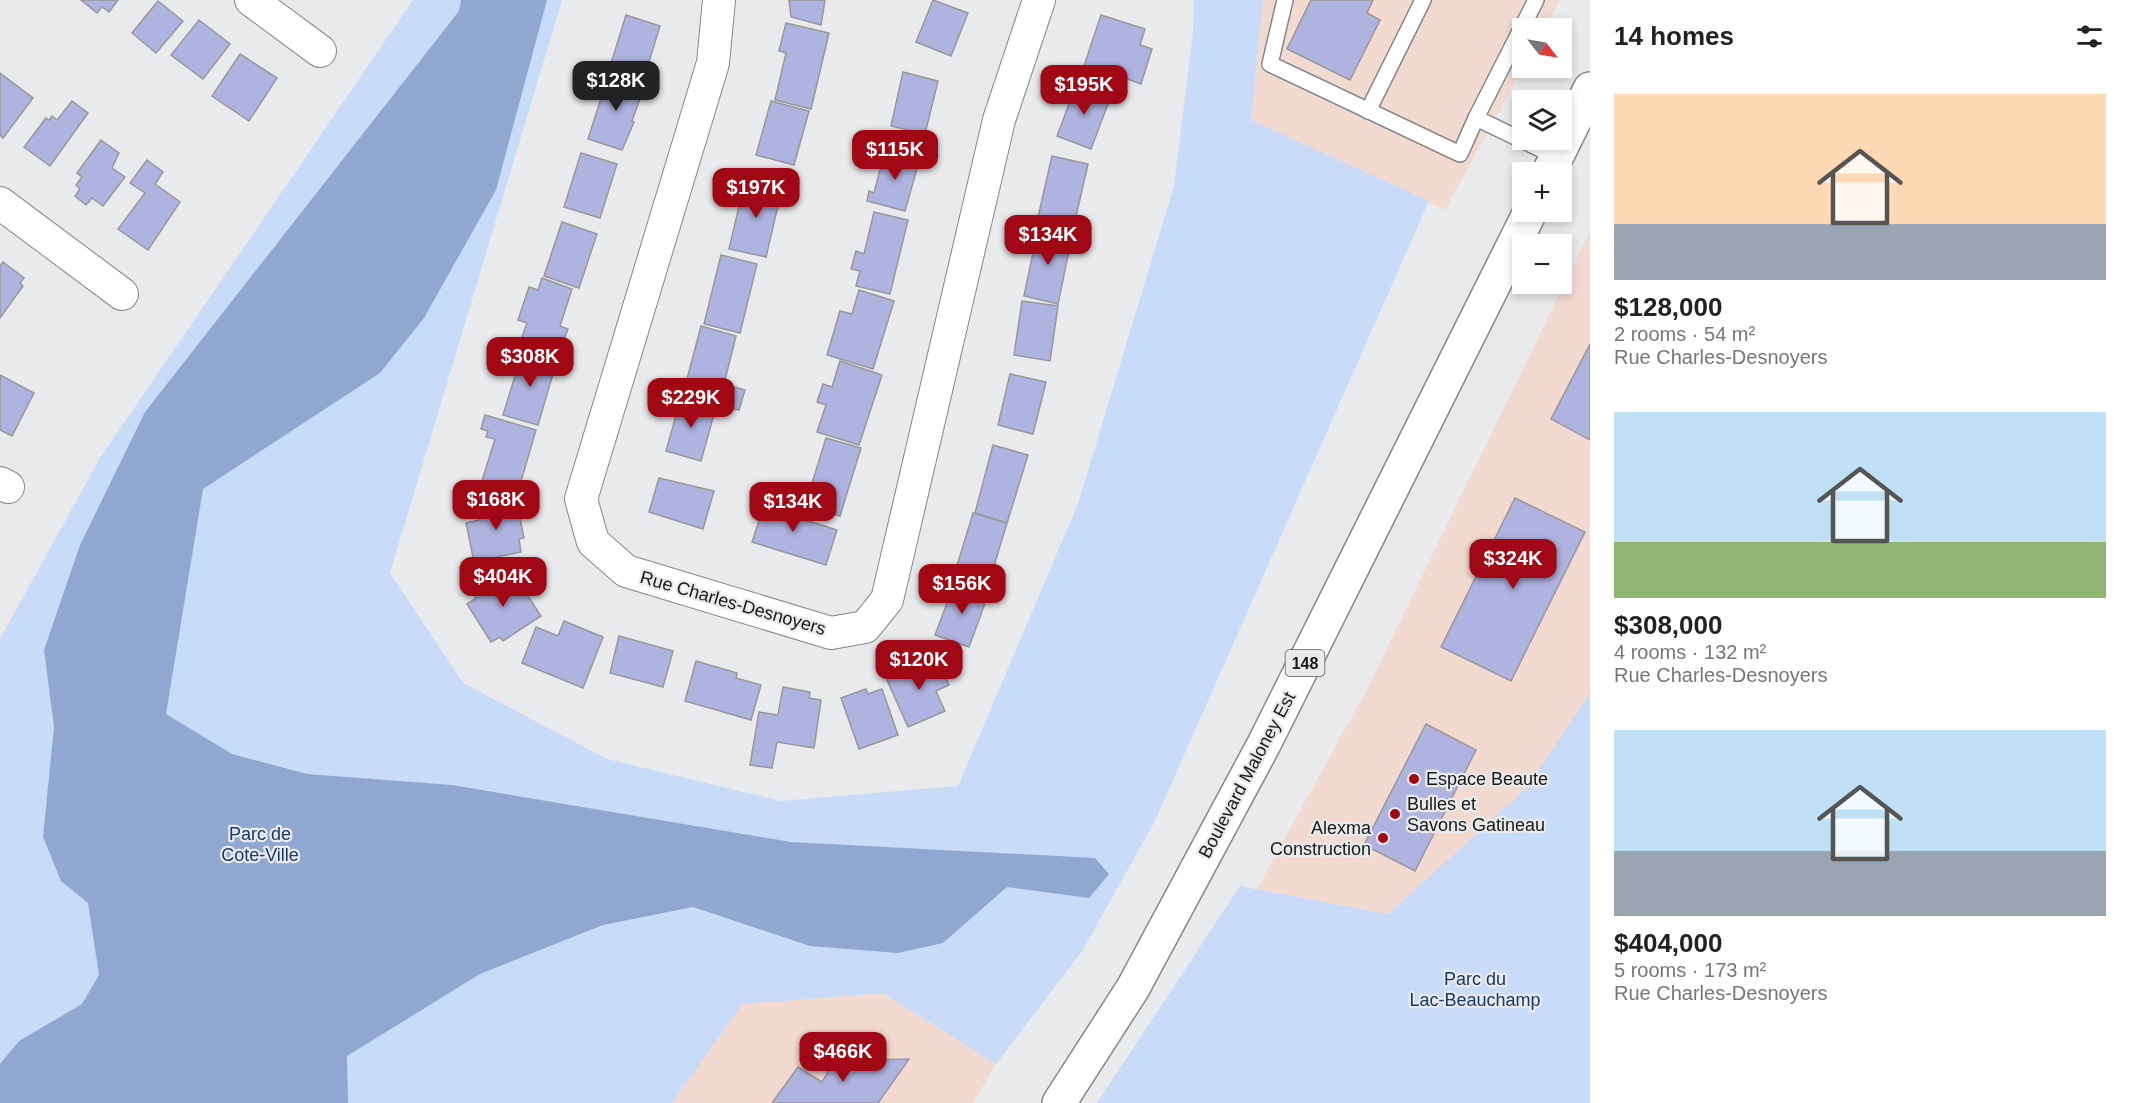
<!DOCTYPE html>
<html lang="en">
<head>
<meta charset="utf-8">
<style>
  :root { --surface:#fff; --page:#f6f6f6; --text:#222; --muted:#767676; --accent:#a20714 }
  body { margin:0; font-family:Helvetica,sans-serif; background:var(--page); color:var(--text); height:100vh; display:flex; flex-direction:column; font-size:22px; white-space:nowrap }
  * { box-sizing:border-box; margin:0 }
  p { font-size:20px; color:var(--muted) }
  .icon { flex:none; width:33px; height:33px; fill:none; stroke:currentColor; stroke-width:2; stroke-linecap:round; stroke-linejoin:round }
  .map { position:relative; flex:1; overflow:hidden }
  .details { display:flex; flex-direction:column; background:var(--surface); width:540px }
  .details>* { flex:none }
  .needle { width:39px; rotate:121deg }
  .buttons { position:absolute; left:1512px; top:18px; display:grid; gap:12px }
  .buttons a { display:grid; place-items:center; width:60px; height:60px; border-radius:0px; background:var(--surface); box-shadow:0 3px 9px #0003; font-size:30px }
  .price { position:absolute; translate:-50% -51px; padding:0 14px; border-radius:12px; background:var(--accent); color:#fff; font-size:20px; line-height:39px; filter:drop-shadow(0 2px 3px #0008) }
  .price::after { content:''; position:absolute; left:50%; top:36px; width:18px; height:14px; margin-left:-9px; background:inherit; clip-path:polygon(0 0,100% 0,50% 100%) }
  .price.selected { background:#222; color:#fff }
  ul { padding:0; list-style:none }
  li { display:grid; align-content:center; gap:12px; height:318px; padding:0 24px }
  li span { display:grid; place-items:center; height:186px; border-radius:0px; color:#555 }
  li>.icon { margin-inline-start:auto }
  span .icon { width:108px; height:108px; fill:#fffc; stroke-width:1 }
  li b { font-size:26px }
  h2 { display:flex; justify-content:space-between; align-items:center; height:72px; padding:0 24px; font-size:26px }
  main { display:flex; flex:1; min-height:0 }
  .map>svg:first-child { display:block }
  .commercial { fill:#f2dad1 }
  .green { fill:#c8dcf9 }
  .water { fill:#90a8d0 }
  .building { fill:#afb3e0; stroke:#98989b; stroke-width:1.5 }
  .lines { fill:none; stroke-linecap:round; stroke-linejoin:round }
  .service-casing { stroke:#868789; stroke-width:18 }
  .minor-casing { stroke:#868789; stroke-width:34 }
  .primary-casing { stroke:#868789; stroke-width:36 }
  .service { stroke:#fff; stroke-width:15 }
  .minor { stroke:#fff; stroke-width:32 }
  .primary { stroke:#fff; stroke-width:33 }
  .poi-dot { fill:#a20714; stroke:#e8eaec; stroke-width:2 }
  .labels { text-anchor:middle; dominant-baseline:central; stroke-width:4.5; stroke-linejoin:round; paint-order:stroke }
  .shield { fill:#e8eaec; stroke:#565758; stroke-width:1.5 }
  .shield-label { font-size:16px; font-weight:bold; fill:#181819 }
  .street-label { font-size:18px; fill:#181819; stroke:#e8eaec }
  .poi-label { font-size:18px; fill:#181819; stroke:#e8eaec; text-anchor:start }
  .park-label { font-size:18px; fill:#183869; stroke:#e8eaec }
</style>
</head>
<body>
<main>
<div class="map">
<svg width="1590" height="1103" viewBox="0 0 1590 1103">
  <rect width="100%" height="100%" fill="#e8eaec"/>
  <g class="commercial">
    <path d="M1263 0H1560L1544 28H1522L1523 68 1445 210 1251 120Z"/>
    <path d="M1590 231V731L1388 914 1257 889 1367 689Z"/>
    <path d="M883 993 996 1064 973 1103H672L741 1004Z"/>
  </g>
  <g class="green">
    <path d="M413 0H562L390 573 463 683 607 759 781 801 958 786 1078 504 1174 186 1193 33 1194 0H1263L1251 120 1429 201 1154 823 1082 951 996 1064 883 993 742 1004 672 1103H0V639L100 458Z"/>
    <path d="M1590 692V1103H1097L1240 886 1388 914 1528 787Z"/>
  </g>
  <path class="water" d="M461 0H547L496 190 424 318 380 373 203 489 166 714 232 754 307 774 452 785 791 842 1095 858 1109 874 1089 898 1007 887 943 943 898 953 810 946 693 907 603 925 480 974 347 1056 348 1103H0V1064L19 1041 82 1004 99 975 88 903 61 881 43 837 54 727 44 650 80 545 145 412 459 11Z"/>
  <g class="building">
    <path d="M81 0H118L109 12 102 7 97 13Z"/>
    <path d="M789 0H825L821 25 791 17Z"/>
    <path d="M933 0 968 13 951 56 916 42Z"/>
    <path d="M1311 0H1373L1367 13 1380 20 1350 80 1287 49Z"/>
    <path d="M158 1 183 21 156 53 132 33Z"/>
    <path d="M626 15 660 26 643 81 609 70Z"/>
    <path d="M1101 15 1145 29 1140 45 1152 49 1141 84 1119 76 1114 93 1079 81Z"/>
    <path d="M199 20 230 44 203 79 171 55Z"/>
    <path d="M786 23 829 33 811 109 775 100 786 53 779 51Z"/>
    <path d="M240 54 277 78 249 121 212 96Z"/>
    <path d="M903 72 938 81 925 134 891 126Z"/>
    <path d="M0 73 33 98 3 138 0 135Z"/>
    <path d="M613 73 642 83 638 95 641 96 632 121 634 122 622 150 588 139 605 86 608 87Z"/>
    <path d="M1077 83 1111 96 1091 149 1057 136Z"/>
    <path d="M72 101 88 113 50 166 24 147 46 118 49 120 52 116 57 120Z"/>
    <path d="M771 101 809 111 794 165 756 155Z"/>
    <path d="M101 140 119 153 112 168 125 177 103 206 92 198 86 205 75 196 80 189 76 185 82 177 77 173Z"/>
    <path d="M885 150 920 158 905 211 867 201 869 191 874 193Z"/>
    <path d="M581 153 617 164 600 218 564 207Z"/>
    <path d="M1052 156 1088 164 1072 234 1036 226Z"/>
    <path d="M147 160 163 172 155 184 180 202 148 250 118 229 145 193 130 183Z"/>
    <path d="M745 181 782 189 766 257 729 249Z"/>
    <path d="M874 212 908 220 890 294 856 286 860 271 851 269 856 251 864 254Z"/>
    <path d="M562 222 597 234 579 288 544 276Z"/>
    <path d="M1038 229 1072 236 1058 304 1024 296Z"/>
    <path d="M721 255 757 264 740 333 704 324Z"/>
    <path d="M3 262 24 278 20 283 23 286 0 318V266Z"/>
    <path d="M542 278 572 289 560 326 568 329 557 358 519 345 527 323 518 320 529 287 538 290Z"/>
    <path d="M859 290 894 301 873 369 827 355 840 311 852 314Z"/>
    <path d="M1022 301 1058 306 1050 361 1014 355Z"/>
    <path d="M701 326 736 336 724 384 745 390 739 410 699 400 703 387 686 383Z"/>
    <path d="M1590 344V440L1551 419Z"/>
    <path d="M523 350 557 360 538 425 503 415Z"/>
    <path d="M840 361 882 375 859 445 817 432 826 405 817 402 823 384 832 387Z"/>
    <path d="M1010 374 1046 382 1033 434 998 425Z"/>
    <path d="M0 375 34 393 12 436 0 430Z"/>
    <path d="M681 398 716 407 701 461 666 451Z"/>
    <path d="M485 415 536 430 517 495 481 484 495 439 486 437 488 431 481 429Z"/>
    <path d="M826 438 861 448 840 516 805 506Z"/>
    <path d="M993 445 1028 455 1007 523 975 513Z"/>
    <path d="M659 478 714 491 703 529 649 512Z"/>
    <path d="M767 497 790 504 787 514 837 530 826 565 752 542Z"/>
    <path d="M516 498 524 538 519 539 521 552 474 562 466 523 479 520 476 507Z"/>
    <path d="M1515 498 1585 532 1511 681 1441 647Z"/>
    <path d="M973 513 1007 523 987 589 953 579Z"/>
    <path d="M511 570 541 616 503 641 500 637 491 642 467 604 476 598 474 594Z"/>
    <path d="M955 582 988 595 969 647 935 635Z"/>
    <path d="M564 621 603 637 583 688 522 663 536 627 558 636Z"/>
    <path d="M619 636 673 651 663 687 610 673Z"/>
    <path d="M936 656 949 685 936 691 945 711 908 727 886 678Z"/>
    <path d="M696 661 737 673 736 678 761 685 751 720 685 701Z"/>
    <path d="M783 687 810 692 809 698 821 700 814 748 777 742 772 768 750 765 759 712 778 715Z"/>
    <path d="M866 689 868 694 882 689 898 735 859 749 841 698Z"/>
    <path d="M1426 724 1476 750 1415 871 1364 845Z"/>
    <path d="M909 1059 878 1103H772L798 1067 822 1082 834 1061Z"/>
  </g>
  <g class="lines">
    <defs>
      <g id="service">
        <path d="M1285 0 1270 64 1460 154 1476 118 1557 157"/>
        <path d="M1368 111 1423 0"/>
        <path d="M1476 118 1536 0"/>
      </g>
      <g id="minor">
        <path d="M251 0 320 51"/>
        <path d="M719 0 713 63 581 499 593 542 626 571 831 633 865 627 887 600 999 120 1039 0"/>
        <path d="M0 203 122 294"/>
        <path d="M0 483 8 487"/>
      </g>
      <g id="primary">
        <path d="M1549 172 1590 89"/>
        <path d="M1059 1103 1133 988 1264 744 1530 212"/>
      </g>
    </defs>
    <use href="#service" class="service-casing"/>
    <use href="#minor" class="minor-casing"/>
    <use href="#primary" class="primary-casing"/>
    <use href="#service" class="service"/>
    <use href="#minor" class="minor"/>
    <use href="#primary" class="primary"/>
  </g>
  <g class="poi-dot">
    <circle cx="1414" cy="779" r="6"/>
    <circle cx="1395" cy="814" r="6"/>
    <circle cx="1383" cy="838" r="6"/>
  </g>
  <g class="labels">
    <rect class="shield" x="1285.5" y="650" width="39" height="26" rx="4.5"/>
    <g class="shield-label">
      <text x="1305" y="663">148</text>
    </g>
    <g class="street-label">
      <text transform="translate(733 603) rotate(16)">Rue Charles-Desnoyers</text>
      <text transform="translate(1247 775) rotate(-62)">Boulevard Maloney Est</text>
    </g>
    <g class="poi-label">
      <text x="1426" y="779">Espace Beaute</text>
      <text x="1407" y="804">Bulles et<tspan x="1407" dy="21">Savons Gatineau</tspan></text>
      <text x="1371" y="828" text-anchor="end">Alexma<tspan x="1371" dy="21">Construction</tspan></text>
    </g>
    <g class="park-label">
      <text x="260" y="834">Parc de<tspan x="260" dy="21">Cote-Ville</tspan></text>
      <text x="1475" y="979">Parc du<tspan x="1475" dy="21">Lac-Beauchamp</tspan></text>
    </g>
  </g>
</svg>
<div class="buttons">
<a><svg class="needle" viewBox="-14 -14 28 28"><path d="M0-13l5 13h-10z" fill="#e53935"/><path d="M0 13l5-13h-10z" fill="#767676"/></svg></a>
<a><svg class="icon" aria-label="layers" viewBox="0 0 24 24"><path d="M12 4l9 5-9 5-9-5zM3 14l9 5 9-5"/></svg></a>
<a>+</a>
<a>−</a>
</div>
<b class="price selected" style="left:616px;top:112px">$128K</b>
<b class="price" style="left:1084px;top:116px">$195K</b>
<b class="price" style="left:895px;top:181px">$115K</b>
<b class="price" style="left:756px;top:219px">$197K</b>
<b class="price" style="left:1048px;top:266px">$134K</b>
<b class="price" style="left:530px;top:388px">$308K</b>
<b class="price" style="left:691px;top:429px">$229K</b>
<b class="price" style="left:496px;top:531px">$168K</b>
<b class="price" style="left:793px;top:533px">$134K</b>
<b class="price" style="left:1513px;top:590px">$324K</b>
<b class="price" style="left:503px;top:608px">$404K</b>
<b class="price" style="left:962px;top:615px">$156K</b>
<b class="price" style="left:919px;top:691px">$120K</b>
<b class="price" style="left:843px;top:1083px">$466K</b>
</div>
<section class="details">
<h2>14 homes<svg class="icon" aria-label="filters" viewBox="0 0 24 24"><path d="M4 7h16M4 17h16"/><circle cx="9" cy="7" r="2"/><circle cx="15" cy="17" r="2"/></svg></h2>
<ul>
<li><span style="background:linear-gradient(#ffd9b3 70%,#9aa5b1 0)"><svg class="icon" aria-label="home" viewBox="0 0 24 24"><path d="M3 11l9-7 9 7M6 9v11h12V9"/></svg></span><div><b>$128,000</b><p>2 rooms · 54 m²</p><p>Rue Charles-Desnoyers</p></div></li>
<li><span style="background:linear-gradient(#bfe0f5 70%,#8fb573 0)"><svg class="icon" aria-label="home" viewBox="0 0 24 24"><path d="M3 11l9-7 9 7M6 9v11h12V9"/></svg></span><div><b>$308,000</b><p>4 rooms · 132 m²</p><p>Rue Charles-Desnoyers</p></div></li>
<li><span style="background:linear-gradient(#bfe0f5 65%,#9aa5b1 0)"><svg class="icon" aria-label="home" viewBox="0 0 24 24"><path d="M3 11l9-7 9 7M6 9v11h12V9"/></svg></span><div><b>$404,000</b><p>5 rooms · 173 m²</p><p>Rue Charles-Desnoyers</p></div></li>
</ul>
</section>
</main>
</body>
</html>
